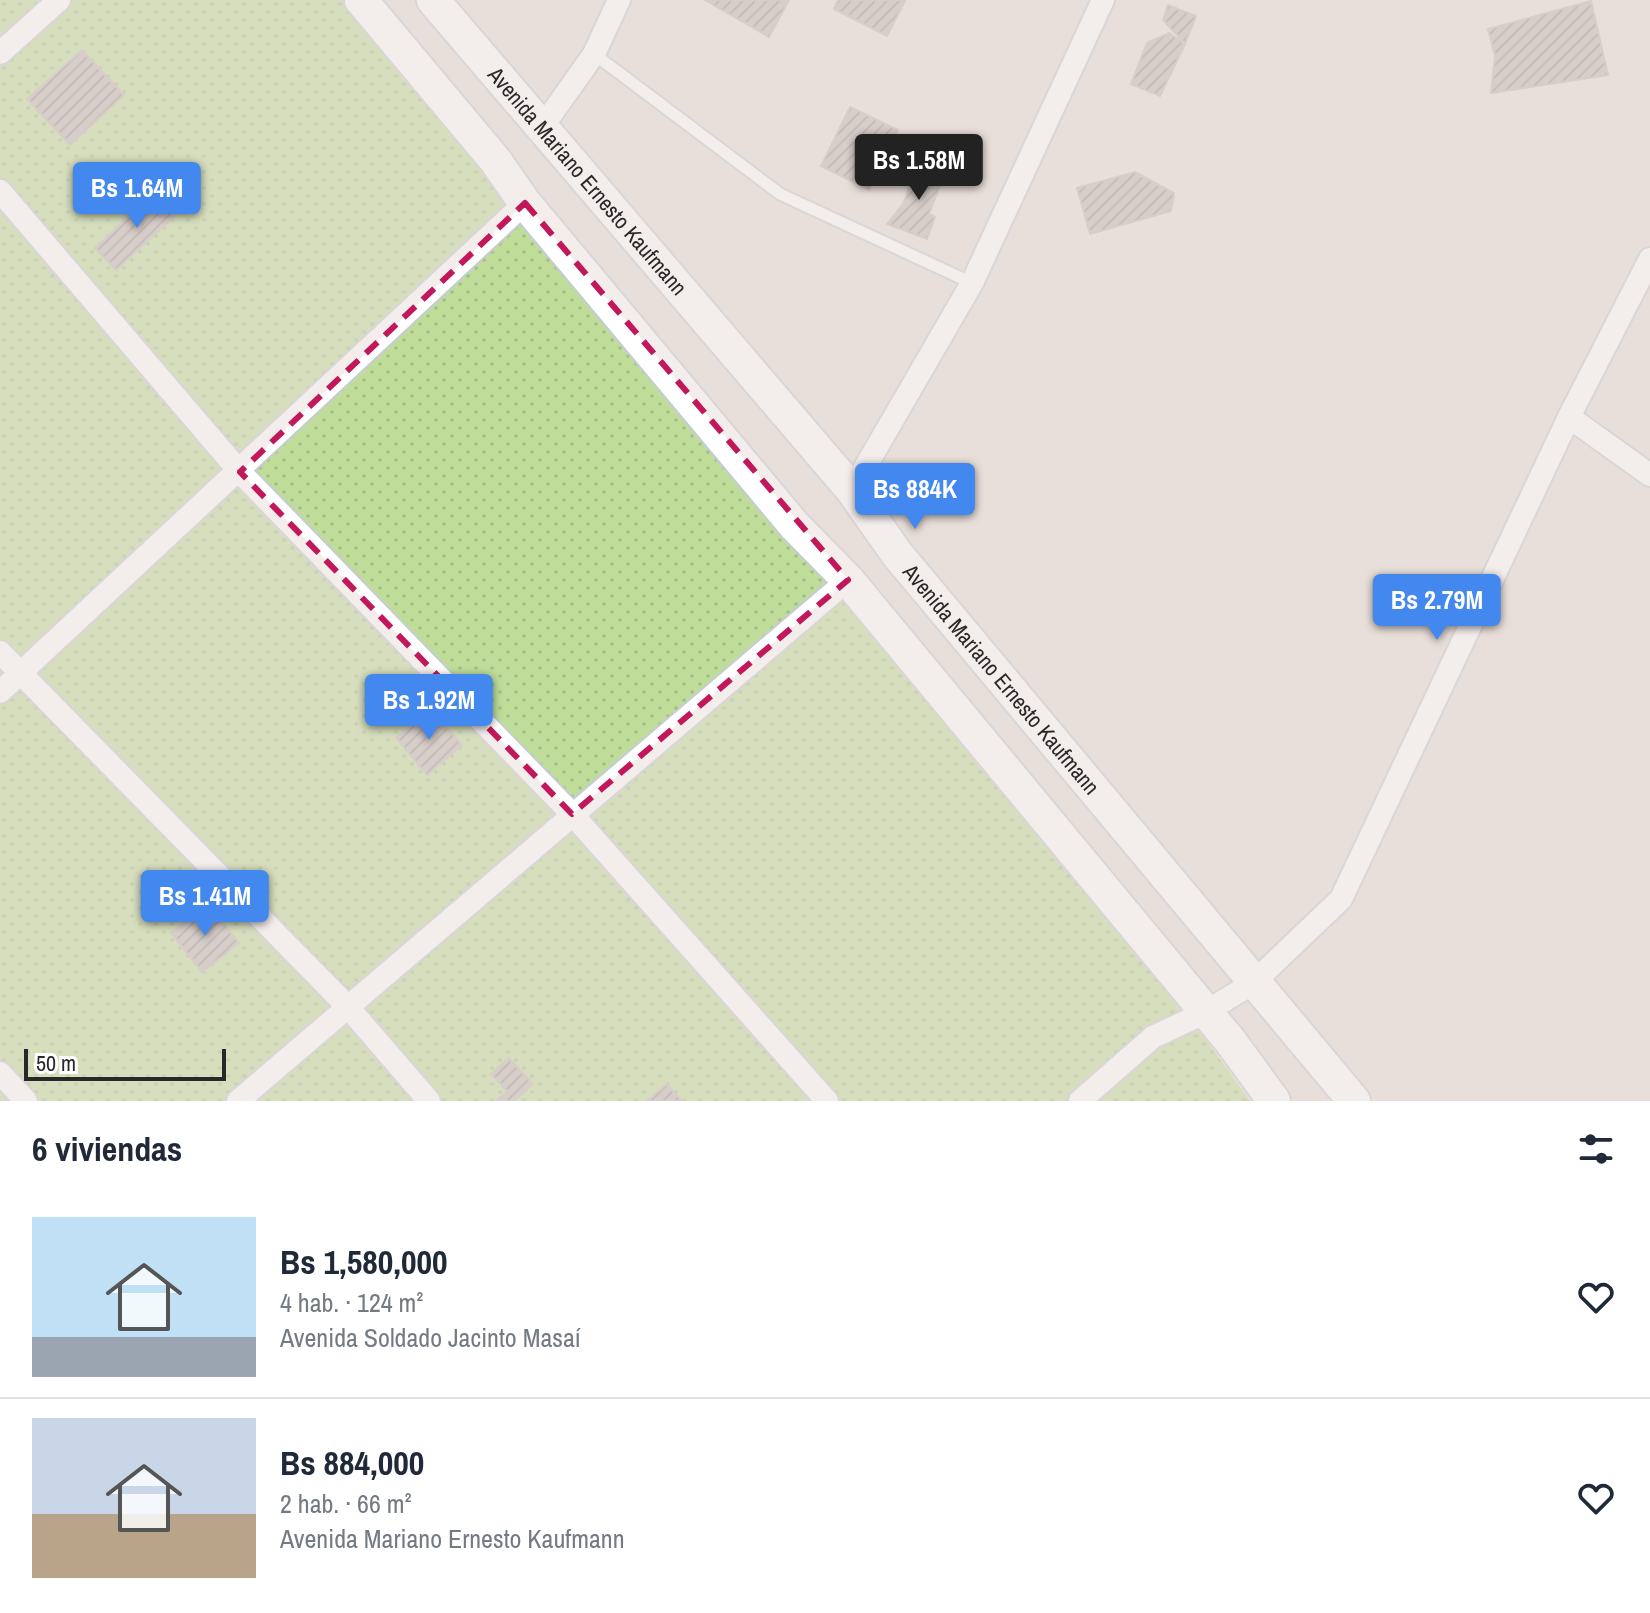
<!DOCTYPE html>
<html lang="es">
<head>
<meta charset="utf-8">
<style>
  :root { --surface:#fff; --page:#f6f6f7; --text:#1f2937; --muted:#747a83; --line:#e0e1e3; --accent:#4288ee }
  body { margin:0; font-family:"Archivo Narrow",sans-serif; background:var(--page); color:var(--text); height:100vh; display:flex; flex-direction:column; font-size:30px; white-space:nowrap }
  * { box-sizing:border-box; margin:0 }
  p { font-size:26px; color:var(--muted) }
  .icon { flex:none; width:44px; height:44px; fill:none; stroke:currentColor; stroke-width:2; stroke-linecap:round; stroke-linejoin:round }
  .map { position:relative; height:1101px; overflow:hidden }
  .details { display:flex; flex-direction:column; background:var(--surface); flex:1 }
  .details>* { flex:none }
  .scale { position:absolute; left:24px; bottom:20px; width:202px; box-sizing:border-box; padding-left:8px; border:4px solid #282828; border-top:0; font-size:22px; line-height:28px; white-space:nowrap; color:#282828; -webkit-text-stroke:6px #fff; paint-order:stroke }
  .price { position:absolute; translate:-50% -68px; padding:0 18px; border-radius:8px; background:var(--accent); color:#fff; font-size:26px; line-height:52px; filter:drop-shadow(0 2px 4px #0008) }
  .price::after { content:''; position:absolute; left:50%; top:48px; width:24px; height:18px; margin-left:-12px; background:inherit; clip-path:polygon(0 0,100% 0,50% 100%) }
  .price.selected { background:#222; color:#fff }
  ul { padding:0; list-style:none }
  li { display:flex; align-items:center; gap:24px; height:200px; padding:0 32px }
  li+li { border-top:2px solid var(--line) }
  li span { display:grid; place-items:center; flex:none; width:224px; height:160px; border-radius:0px; color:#555 }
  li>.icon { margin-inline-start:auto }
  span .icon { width:96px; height:96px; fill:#fffc; stroke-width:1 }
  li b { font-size:34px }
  h2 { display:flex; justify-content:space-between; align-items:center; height:96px; padding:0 32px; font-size:34px }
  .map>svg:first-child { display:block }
  .grass { fill:url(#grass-dots) }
  .building { fill:url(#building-hatch); stroke:#c4bbb4; stroke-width:2 }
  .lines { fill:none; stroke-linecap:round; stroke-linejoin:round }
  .lane-casing { stroke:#c5ccd5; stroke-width:15 }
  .street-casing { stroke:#c5ccd5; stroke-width:26 }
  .secondary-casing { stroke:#c5ccd5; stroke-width:36 }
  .lane { stroke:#fff; stroke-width:11 }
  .street { stroke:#fff; stroke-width:22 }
  .secondary { stroke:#fff; stroke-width:32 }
  .marked { fill:none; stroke:#c2185b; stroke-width:6; stroke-dasharray:16 10; stroke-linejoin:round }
  .labels { text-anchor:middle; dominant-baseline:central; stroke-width:8; stroke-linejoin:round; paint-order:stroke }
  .street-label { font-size:22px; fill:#282828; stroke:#fff }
</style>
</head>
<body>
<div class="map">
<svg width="1650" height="1101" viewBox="0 0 1650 1101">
  <defs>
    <pattern id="grass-dots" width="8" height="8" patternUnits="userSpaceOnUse" patternTransform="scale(2)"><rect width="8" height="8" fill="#bfdd99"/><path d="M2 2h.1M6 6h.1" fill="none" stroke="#a4be84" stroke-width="1.8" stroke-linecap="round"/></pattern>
    <pattern id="building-hatch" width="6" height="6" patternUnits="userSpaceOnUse" patternTransform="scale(2)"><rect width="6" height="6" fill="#c2bbb6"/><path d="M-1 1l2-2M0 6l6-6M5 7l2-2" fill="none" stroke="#9e9894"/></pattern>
  </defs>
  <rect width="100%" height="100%" fill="#e9dfda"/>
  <path class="grass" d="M0 0H362L862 625 1164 982 1250 1101H0Z"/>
  <g class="building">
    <path d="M705 0H789L769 37Z"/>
    <path d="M838 0H903L905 1 887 36 834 9Z"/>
    <path d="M1591 1 1608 75 1491 93 1495 56 1488 29Z"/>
    <path d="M1168 5 1196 16 1185 44 1163 20Z"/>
    <path d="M1169 33 1185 44 1160 96 1131 84 1147 43Z"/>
    <path d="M82 50 124 95 70 145 27 99Z"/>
    <path d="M850 107 898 130 869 190 821 166Z"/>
    <path d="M918 163 945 173 929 214 935 217 927 239 887 224 903 204Z"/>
    <path d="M1135 172 1174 193 1171 211 1090 234 1077 188Z"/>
    <path d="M157 190 178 213 116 270 95 248Z"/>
    <path d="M431 709 462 745 427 775 396 738Z"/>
    <path d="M208 904 239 943 202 972 171 933Z"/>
    <path d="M509 1058 533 1084 514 1101H496L507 1091 491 1074Z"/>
    <path d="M667 1084 682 1101H647Z"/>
  </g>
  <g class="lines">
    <defs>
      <path id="lane" d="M594 54 780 194 972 283"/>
      <g id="street">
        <path d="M0 53 59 0"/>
        <path d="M543 126 594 54 619 0"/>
        <path d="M0 191 240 472 572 814 827 1101"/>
        <path d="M1569 417 1650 475"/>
        <path d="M852 490 972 283 1103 0"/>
        <path d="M0 652 348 1007 429 1101"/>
        <path d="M0 692 525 203"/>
        <path d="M0 1073 26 1101"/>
        <path d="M238 1101 848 580"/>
        <path d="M1080 1101 1153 1037 1204 1013 1253 983 1341 899 1569 417 1650 259"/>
      </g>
      <g id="secondary">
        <path d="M361 0 495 160 525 203 794 525 848 580 1231 1042 1274 1101"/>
        <path id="s1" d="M433 0 852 490 897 554 1354 1101"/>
      </g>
    </defs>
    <use href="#lane" class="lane-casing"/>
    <use href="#street" class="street-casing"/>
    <use href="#secondary" class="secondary-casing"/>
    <use href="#lane" class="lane"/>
    <use href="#street" class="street"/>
    <use href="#secondary" class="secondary"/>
  </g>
  <path d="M0 0H1650V1101H0ZM525 203 848 580 572 814 240 472Z" fill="#e9dfda" fill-opacity=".55" fill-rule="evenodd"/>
  <path class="marked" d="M525 203 848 580 572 814 240 472Z"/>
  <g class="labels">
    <g class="street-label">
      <text stroke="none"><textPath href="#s1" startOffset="238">Avenida Mariano Ernesto Kaufmann</textPath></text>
      <text stroke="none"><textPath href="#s1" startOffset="886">Avenida Mariano Ernesto Kaufmann</textPath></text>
    </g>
  </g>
</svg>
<div class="scale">50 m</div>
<b class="price selected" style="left:919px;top:202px">Bs 1.58M</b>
<b class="price" style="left:137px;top:230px">Bs 1.64M</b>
<b class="price" style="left:915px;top:531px">Bs 884K</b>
<b class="price" style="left:1437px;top:642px">Bs 2.79M</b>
<b class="price" style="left:429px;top:742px">Bs 1.92M</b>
<b class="price" style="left:205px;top:938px">Bs 1.41M</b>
</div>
<section class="details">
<h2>6 viviendas<svg class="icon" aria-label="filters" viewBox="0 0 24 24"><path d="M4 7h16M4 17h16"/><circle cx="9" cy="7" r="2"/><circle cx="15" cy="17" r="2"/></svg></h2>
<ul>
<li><span style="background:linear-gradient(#bfe0f5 75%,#9aa5b1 0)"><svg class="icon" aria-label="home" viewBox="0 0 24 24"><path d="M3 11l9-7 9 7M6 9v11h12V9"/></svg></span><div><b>Bs 1,580,000</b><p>4 hab. · 124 m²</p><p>Avenida Soldado Jacinto Masaí</p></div><svg class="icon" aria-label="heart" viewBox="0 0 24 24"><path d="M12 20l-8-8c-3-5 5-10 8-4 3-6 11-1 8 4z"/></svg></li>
<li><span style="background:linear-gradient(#c9d6e8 60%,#b9a48a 0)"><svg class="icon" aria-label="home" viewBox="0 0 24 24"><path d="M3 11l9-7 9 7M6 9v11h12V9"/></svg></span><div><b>Bs 884,000</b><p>2 hab. · 66 m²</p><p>Avenida Mariano Ernesto Kaufmann</p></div><svg class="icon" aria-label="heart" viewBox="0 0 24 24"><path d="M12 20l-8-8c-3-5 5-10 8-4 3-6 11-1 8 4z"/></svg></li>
</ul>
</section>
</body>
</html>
